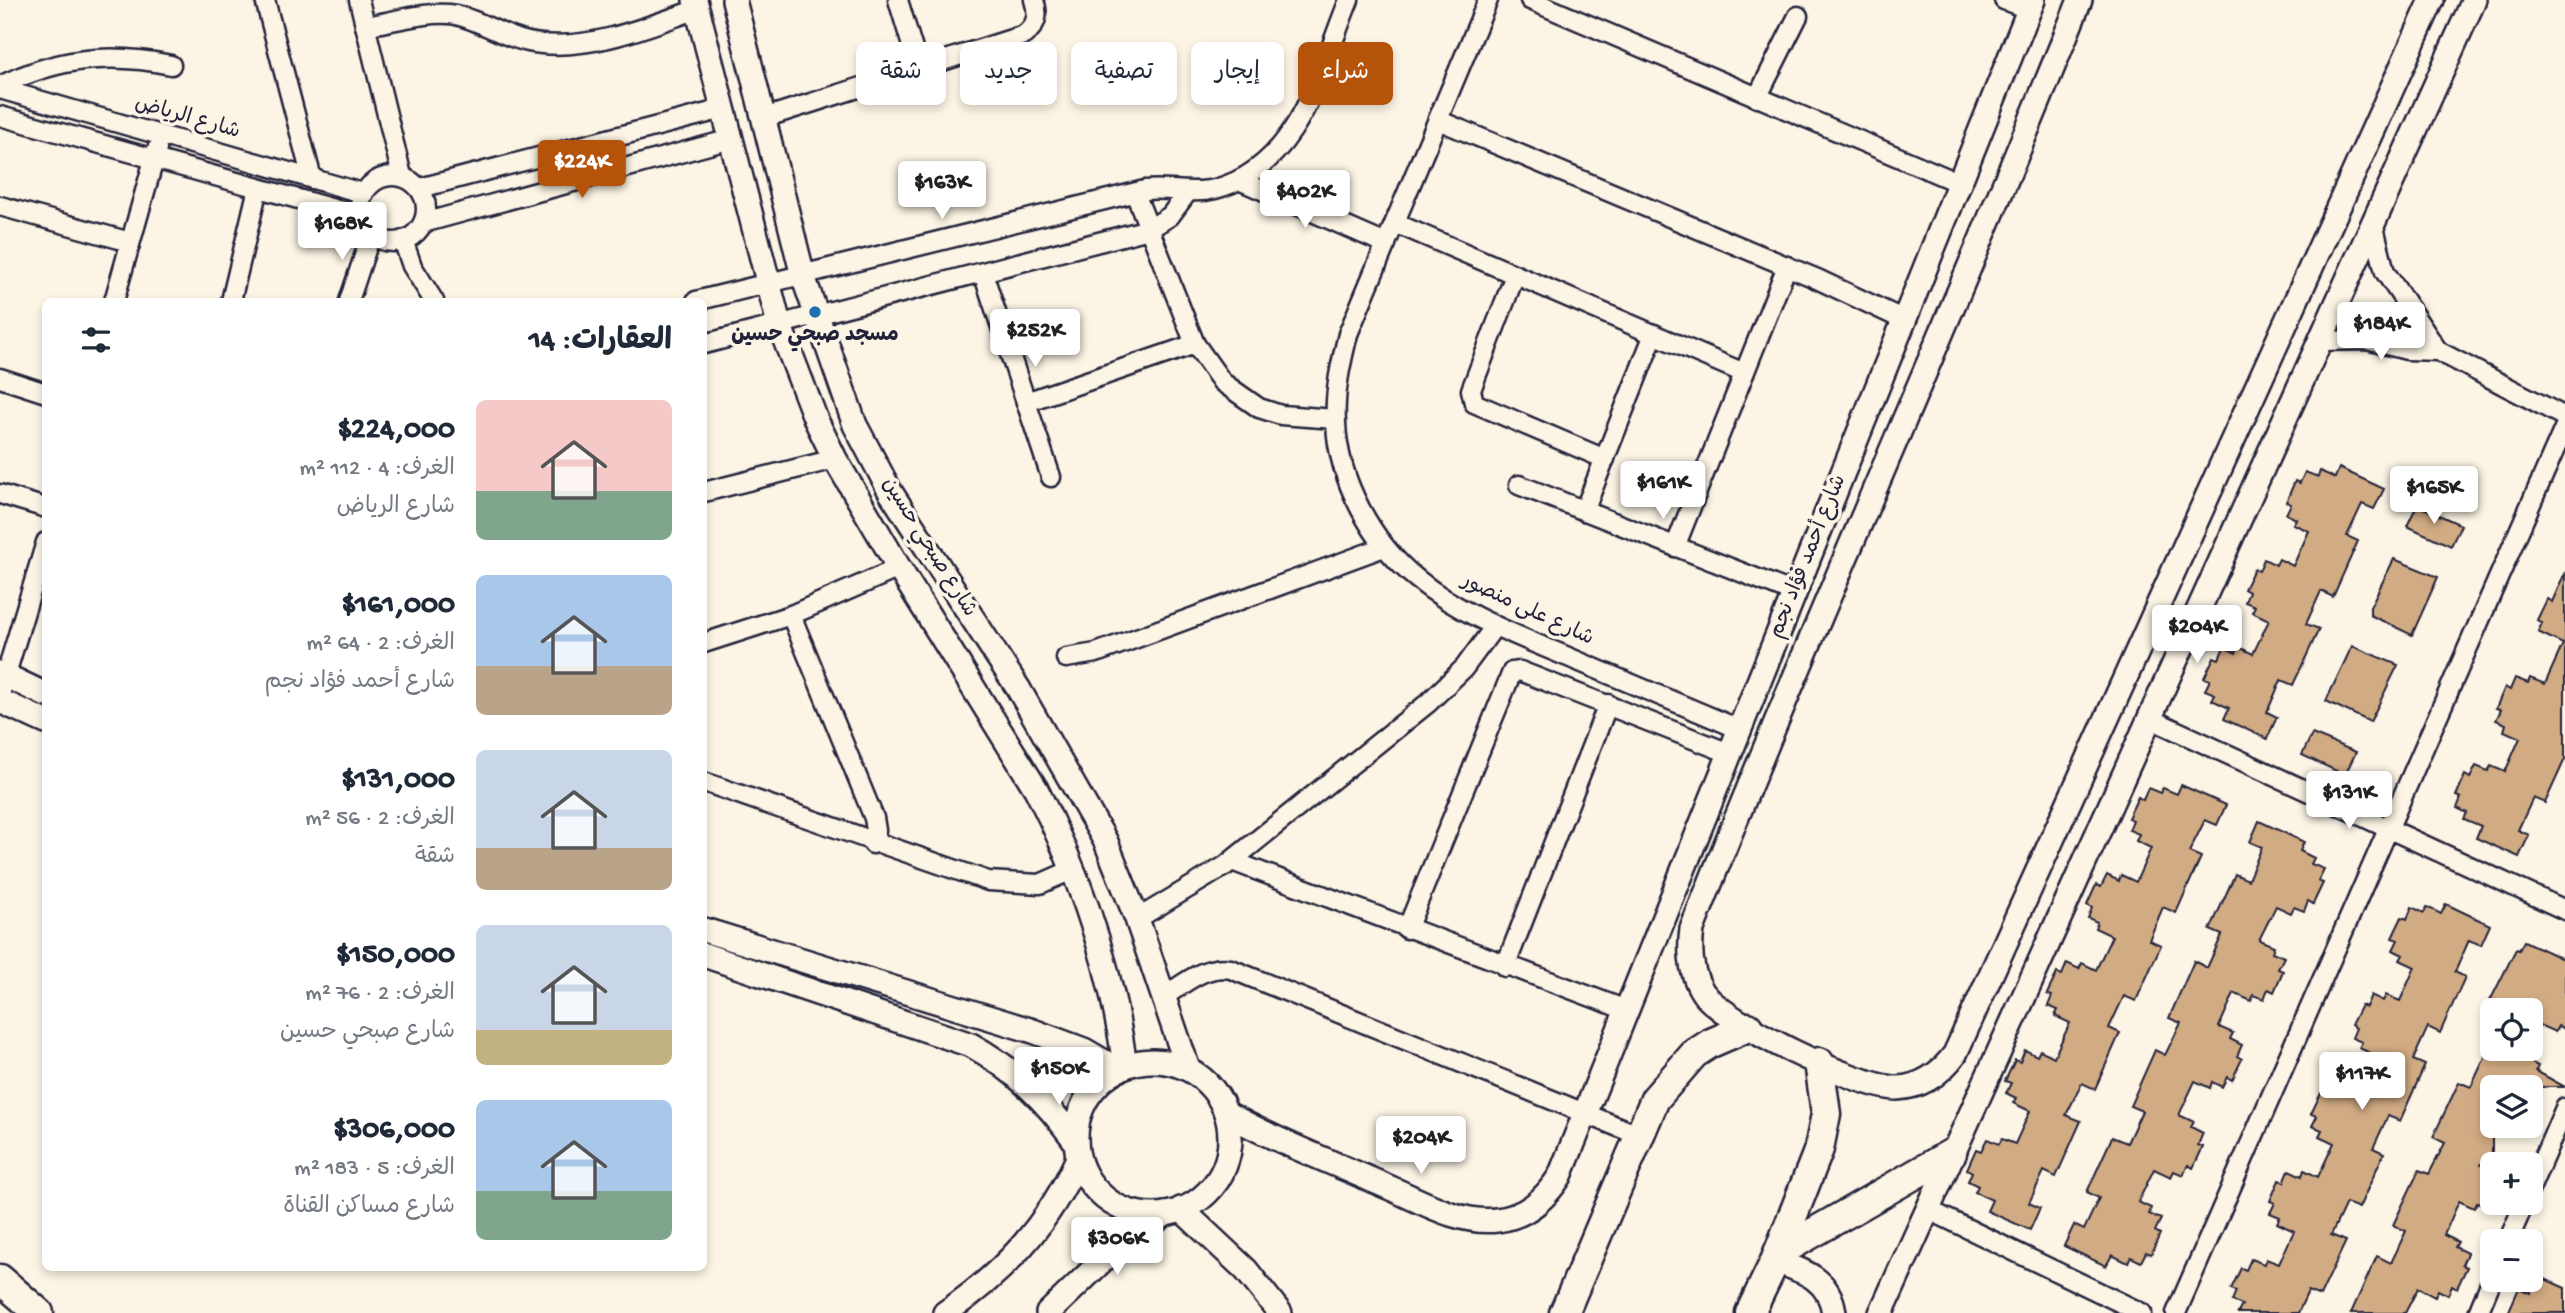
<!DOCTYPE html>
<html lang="ar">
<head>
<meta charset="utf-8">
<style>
  :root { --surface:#fff; --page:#f6f6f7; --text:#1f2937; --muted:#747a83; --accent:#b45309 }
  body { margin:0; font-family:"Gochi Hand","Playpen Sans Arabic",sans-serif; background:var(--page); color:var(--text); direction:rtl; height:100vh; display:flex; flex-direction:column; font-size:26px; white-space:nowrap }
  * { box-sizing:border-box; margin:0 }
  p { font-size:23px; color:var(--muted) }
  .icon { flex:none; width:38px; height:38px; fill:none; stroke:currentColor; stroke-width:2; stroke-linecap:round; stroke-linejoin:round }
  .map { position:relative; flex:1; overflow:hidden; direction:ltr }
  .side { position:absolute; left:42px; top:298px; width:665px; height:973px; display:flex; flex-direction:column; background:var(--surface); border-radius:10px; box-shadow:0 4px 10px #0003; direction:rtl }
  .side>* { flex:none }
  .banner { position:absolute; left:728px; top:42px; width:665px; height:63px; direction:rtl; display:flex; gap:14px }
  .controls { position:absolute; left:2480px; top:998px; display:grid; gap:14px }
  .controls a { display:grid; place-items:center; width:63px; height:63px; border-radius:10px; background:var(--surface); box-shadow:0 4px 10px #0003; font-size:35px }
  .price { position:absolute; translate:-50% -60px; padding:0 16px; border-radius:7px; background:#fff; color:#222; font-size:23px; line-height:46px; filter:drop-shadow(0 2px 4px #0008) }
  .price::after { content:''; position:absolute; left:50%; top:42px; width:21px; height:16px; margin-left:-10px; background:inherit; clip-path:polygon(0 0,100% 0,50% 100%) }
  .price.on { background:var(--accent); color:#fff }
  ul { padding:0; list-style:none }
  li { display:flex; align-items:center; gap:21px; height:175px; padding:0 35px }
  li span { display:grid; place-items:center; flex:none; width:196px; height:140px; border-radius:10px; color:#555 }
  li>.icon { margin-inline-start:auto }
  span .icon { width:84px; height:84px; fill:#fffc; stroke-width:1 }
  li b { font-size:30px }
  h2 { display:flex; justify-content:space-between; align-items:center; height:84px; padding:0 35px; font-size:30px }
  .pill { padding:0 24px; border-radius:10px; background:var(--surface); box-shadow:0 4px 10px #0003; font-size:24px; line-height:63px }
  .pill.on { background:var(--accent); color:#fff }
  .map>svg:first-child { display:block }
  .building { fill:#d1ab83; stroke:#22223b; stroke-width:2 }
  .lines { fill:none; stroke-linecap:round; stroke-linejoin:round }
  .minor-casing { stroke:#22223b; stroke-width:23 }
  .tertiary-casing { stroke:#22223b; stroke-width:28 }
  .primary-casing { stroke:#22223b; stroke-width:33 }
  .minor { stroke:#fcf5e5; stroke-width:18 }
  .tertiary { stroke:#fcf5e5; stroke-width:23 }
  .primary { stroke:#fcf5e5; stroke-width:28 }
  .poi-dot { fill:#1f6fb2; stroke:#fcf5e5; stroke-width:2.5 }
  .labels { text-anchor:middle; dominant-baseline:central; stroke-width:7; stroke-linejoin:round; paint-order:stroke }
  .street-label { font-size:21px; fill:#22223b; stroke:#fcf5e5 }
  .poi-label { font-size:21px; font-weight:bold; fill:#22223b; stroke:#fcf5e5 }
</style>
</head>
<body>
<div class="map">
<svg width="2565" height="1313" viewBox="0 0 2565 1313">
  <rect width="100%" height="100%" fill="#fcf5e5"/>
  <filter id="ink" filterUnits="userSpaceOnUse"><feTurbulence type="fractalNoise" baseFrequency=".0143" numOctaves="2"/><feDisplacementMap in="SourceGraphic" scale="14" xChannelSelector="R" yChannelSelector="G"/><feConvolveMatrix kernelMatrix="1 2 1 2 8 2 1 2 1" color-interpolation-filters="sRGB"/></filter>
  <g filter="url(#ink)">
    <g class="building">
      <path d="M2339 468 2384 489 2374 509 2362 504 2347 536 2358 541 2333 597 2321 591 2306 624 2319 629 2293 685 2281 680 2267 712 2277 717 2267 739 2224 719 2229 708 2212 700 2215 694 2205 690 2210 680 2204 678 2214 657 2219 659 2224 647 2236 653 2239 647 2253 654 2269 620 2252 612 2255 606 2245 602 2249 592 2244 589 2254 569 2259 571 2264 559 2276 565 2279 559 2293 566 2309 531 2293 524 2296 519 2286 514 2291 504 2286 502 2295 481 2300 483 2305 472 2318 477 2320 471 2335 478Z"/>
      <path d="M2417 505 2461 525 2451 546 2407 526Z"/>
      <path d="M2394 559 2438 577 2412 635 2370 615V607Z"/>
      <path d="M2565 572V759L2545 803 2533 798 2518 830 2529 835 2519 857 2476 838 2481 826 2464 819 2467 813 2457 808 2461 798 2456 796 2465 775 2470 778 2476 766 2488 771 2491 766 2505 772 2520 738 2504 731 2506 724 2496 720 2501 710 2496 708 2505 687 2510 690 2515 678 2528 683 2530 678 2545 684 2563 644 2538 632 2542 623 2537 620 2547 599 2552 602Z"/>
      <path d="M2352 646 2398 665 2370 722 2326 701Z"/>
      <path d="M2312 734 2356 752 2345 775 2302 755Z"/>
      <path d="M2181 785 2226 805 2217 825 2205 820 2189 852 2201 857 2176 913 2163 907 2149 940 2161 945 2136 1001 2124 996 2109 1028 2120 1033 2095 1089 2082 1083 2066 1115 2081 1121 2056 1177 2044 1171 2029 1203 2040 1208 2030 1230 1987 1211 1992 1200 1975 1192 1978 1186 1968 1181 1972 1172 1967 1169 1976 1149 1981 1151 1987 1139 1999 1144 2002 1139 2015 1144 2030 1111 2013 1103 2016 1098 2006 1093 2011 1083 2005 1081 2015 1060 2020 1062 2025 1050 2037 1056 2040 1050 2054 1057 2070 1023 2055 1016 2058 1010 2048 1006 2052 996 2047 994 2057 973 2062 975 2067 963 2079 969 2082 963 2096 970 2112 936 2095 928 2097 922 2088 918 2092 908 2087 905 2096 885 2101 887 2107 875 2119 881 2121 875 2136 882 2151 848 2136 841 2139 834 2129 830 2133 820 2128 818 2138 797 2143 800 2148 788 2160 793 2163 788 2177 794Z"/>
      <path d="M2259 821 2304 842 2300 851 2314 858 2311 864 2324 869 2318 881 2323 883 2313 904 2308 901 2304 911 2294 907 2291 913 2276 906 2259 940 2274 946 2272 952 2284 957 2278 969 2283 971 2274 992 2268 989 2264 999 2254 995 2251 1001 2234 993 2219 1027 2233 1033 2230 1039 2242 1045 2237 1056 2242 1059 2232 1080 2227 1077 2222 1087 2212 1082 2210 1088 2195 1081 2179 1115 2194 1122 2191 1127 2203 1133 2198 1145 2203 1147 2193 1168 2188 1165 2183 1175 2174 1171 2171 1177 2154 1169 2138 1202 2151 1208 2149 1214 2161 1219 2155 1231 2160 1234 2151 1254 2146 1252 2141 1262 2131 1257 2128 1263 2112 1255 2106 1266 2064 1246 2074 1225 2084 1230 2099 1198 2087 1192 2112 1137 2127 1143 2142 1111 2130 1106 2155 1050 2165 1055 2181 1023 2169 1018 2194 961 2207 968 2222 935 2210 930 2235 874 2248 880 2262 847 2250 842Z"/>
      <path d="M2446 904 2490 925 2481 945 2469 940 2455 972 2465 977 2440 1033 2428 1027 2413 1060 2425 1065 2400 1121 2388 1116 2373 1148 2384 1153 2359 1208 2346 1203 2331 1235 2346 1241 2320 1296 2308 1291 2298 1313H2238L2242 1305 2232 1301 2236 1291 2231 1289 2241 1268 2246 1270 2251 1259 2264 1264 2266 1259 2279 1264 2294 1231 2277 1223 2280 1217 2270 1213 2275 1203 2270 1201 2279 1180 2284 1182 2289 1170 2302 1176 2304 1170 2318 1177 2334 1143 2319 1136 2322 1130 2312 1126 2317 1116 2311 1114 2321 1093 2326 1095 2331 1083 2343 1089 2346 1083 2360 1090 2375 1055 2359 1048 2362 1042 2352 1038 2356 1028 2351 1025 2361 1005 2366 1007 2371 995 2383 1001 2386 995 2400 1001 2415 967 2400 960 2403 955 2393 950 2398 940 2392 938 2402 917 2407 919 2412 907 2424 913 2427 907 2441 914Z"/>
      <path d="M2524 941 2565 960V1029L2558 1026 2555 1032 2530 1021V1010H2493L2496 1004 2490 1001 2516 949 2519 950Z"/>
      <path d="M2492 1042V1048H2529L2524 1059 2538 1066 2536 1071 2565 1087H2492V1164H2480L2492 1169V1195L2486 1206 2477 1202 2474 1208 2459 1201 2444 1235 2458 1242 2455 1247 2467 1253 2462 1265 2467 1267 2457 1288 2452 1285 2448 1295 2438 1290 2435 1297 2418 1288 2405 1313H2351L2377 1256 2391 1263 2406 1231 2393 1225 2419 1170 2429 1174 2445 1143 2433 1137 2459 1082 2471 1087Z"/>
      <path d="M2530 1279 2542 1284 2545 1279 2565 1288V1313H2508L2519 1288 2530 1293Z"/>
    </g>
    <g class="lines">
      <defs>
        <g id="minor">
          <path d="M265 0 312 179"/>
          <path d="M359 0 402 176"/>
          <path d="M898 0 919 69"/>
          <path d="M1488 0 1348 334C1341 363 1334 392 1336 423 1338 480 1372 543 1417 579 1461 615 1516 635 1568 657 1625 681 1682 705 1739 729"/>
          <path d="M1530 0 1959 183"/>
          <path d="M2004 0 2030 10"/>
          <path d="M365 26C392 22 429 10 456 15 486 22 510 42 542 44 595 49 648 26 698 9"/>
          <path d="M0 86C57 58 109 52 171 65"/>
          <path d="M0 89 362 193"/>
          <path d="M1757 98 1798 16"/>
          <path d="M0 116 359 216"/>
          <path d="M764 118 1024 35C1037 25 1039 15 1034 0"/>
          <path d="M1438 120 1815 278 1904 320"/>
          <circle cx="393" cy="209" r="33"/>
          <path d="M1239 180 1386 244"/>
          <path d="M420 188 723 109"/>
          <path d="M1135 193 1195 344 1222 382 1259 408 1281 415 1335 419"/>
          <path d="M0 206 130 242"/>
          <path d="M423 223 731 139"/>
          <path d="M1395 223 1744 373"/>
          <path d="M2373 223 2385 272 2438 351"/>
          <path d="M403 240 412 266 434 301"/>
          <path d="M983 273 1051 477"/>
          <path d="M1515 275 1471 390 1474 403 1605 459"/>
          <path d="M114 301 157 149"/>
          <path d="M231 301 258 188"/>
          <path d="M349 301 371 235"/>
          <path d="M696 301 1145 190C1169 187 1191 195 1215 189 1299 167 1320 71 1349 0"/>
          <path d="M2320 341 2367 340 2407 350 2438 351 2565 417"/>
          <path d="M704 344 1149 229 1170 216 1187 193"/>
          <path d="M0 378 46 393"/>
          <path d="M1026 402 1195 344"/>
          <path d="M1519 485 1794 593"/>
          <path d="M704 492 835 459"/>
          <path d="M0 494 46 508"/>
          <path d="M1584 511 1654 334"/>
          <path d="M1675 547 1787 266"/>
          <path d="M791 615 874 818 876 830 873 844"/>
          <path d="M704 643 791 615 899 568"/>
          <path d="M1066 658 1096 653 1384 547"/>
          <path d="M0 694 46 542"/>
          <path d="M2149 718 2565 910"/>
          <path d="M704 782 988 881 1040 884 1074 869"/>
          <path d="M1232 861 1626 1010"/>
          <path d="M1137 919 1225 866 1428 703 1464 668 1495 626"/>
          <path d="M1407 929 1512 672 1520 671 1729 753"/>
          <path d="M1505 967 1608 704"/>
          <path d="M1163 997C1184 984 1205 964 1231 969L1638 1135"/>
          <path d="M2530 1189 2565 1108"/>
          <path d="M1927 1209 2142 1313"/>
          <path d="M2508 1241 2525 1202"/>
          <path d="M2176 1313 2565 426"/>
          <path d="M2478 1313 2492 1279"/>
        </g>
        <g id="tertiary">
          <path d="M695 0 779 324 816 420 835 459 899 568 1036 789C1081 877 1112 968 1125 1066"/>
          <path d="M734 0 803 276 855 425 891 493 1018 688 1106 842 1137 919 1188 1069"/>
          <path d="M2080 0C1955 312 1815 617 1692 929 1689 951 1690 972 1702 991 1722 1023 1860 1088 1897 1088 1922 1087 1941 1073 1955 1054L2432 0"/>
          <path d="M0 673 46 695"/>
          <path d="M0 701 46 722"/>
          <path d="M704 930 1033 1031 1084 1050 1118 1070"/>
          <path d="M704 955 971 1045C1016 1070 1046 1101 1076 1142"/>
          <circle cx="1153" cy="1138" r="77"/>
          <path d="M1226 1113C1276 1141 1329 1161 1381 1184 1416 1198 1458 1225 1497 1220 1526 1217 1545 1199 1560 1176L2033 0"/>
          <path d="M1181 1209 1246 1270 1280 1313"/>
          <path d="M1775 1261C1804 1271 1830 1279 1834 1313"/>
          <path d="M945 1313C1005 1272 1048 1225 1078 1158"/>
          <path d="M1048 1313 1104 1259 1165 1214"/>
          <path d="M1881 1313 2474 0"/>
        </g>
        <g id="primary">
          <path d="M1778 1253 1952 1153"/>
          <path d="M0 1279 39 1313"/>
          <path d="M1564 1313 1655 1099 1694 1054 1711 1043 1748 1027"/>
          <path d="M1750 1313 1775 1261 1819 1149 1826 1114 1819 1062"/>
        </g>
      </defs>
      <use href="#minor" class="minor-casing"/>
      <use href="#tertiary" class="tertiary-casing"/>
      <use href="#primary" class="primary-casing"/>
      <use href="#minor" class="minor"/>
      <use href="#tertiary" class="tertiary"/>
      <use href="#primary" class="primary"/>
    </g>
  </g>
  <circle class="poi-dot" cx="815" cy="312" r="7"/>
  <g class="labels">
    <g class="street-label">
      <text transform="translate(187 119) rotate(16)">شارع الرياض</text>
      <text transform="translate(928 548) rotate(58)">شارع صبحي حسين</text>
      <text transform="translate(1809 557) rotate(-68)">شارع أحمد فؤاد نجم</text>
      <text transform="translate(1527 611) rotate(25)">شارع على منصور</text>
    </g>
    <g class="poi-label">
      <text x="815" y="336">مسجد صبحي حسين</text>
    </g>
  </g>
</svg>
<div class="controls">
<a><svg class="icon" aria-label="locate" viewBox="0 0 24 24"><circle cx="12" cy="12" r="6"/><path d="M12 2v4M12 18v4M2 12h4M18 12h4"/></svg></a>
<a><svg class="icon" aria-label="layers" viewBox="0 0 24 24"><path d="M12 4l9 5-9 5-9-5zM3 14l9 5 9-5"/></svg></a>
<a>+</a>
<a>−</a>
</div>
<b class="price on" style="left:582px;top:200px">$224K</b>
<b class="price" style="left:942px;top:221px">$163K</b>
<b class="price" style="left:1305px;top:230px">$402K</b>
<b class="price" style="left:342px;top:262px">$168K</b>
<b class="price" style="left:2381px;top:362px">$184K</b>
<b class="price" style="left:1035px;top:369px">$252K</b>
<b class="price" style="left:1663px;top:521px">$161K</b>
<b class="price" style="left:2434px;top:526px">$165K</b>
<b class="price" style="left:2197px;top:665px">$204K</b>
<b class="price" style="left:2349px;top:831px">$131K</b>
<b class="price" style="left:1059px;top:1107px">$150K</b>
<b class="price" style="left:2362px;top:1112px">$117K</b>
<b class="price" style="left:1421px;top:1176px">$204K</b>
<b class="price" style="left:1117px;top:1277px">$306K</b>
<div class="banner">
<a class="pill on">شراء</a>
<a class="pill">إيجار</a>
<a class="pill">تصفية</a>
<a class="pill">جديد</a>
<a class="pill">شقة</a>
</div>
<section class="side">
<h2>العقارات: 14<svg class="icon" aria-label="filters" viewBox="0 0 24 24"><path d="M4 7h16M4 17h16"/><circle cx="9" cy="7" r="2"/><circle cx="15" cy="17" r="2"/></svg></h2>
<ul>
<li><span style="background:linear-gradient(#f6c9c9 65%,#7fa58c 0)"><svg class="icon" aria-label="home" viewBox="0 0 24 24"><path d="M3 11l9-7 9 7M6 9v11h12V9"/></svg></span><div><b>$224,000</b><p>الغرف: 4 · 112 m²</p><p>شارع الرياض</p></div></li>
<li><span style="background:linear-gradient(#a9c7e8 65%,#b9a48a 0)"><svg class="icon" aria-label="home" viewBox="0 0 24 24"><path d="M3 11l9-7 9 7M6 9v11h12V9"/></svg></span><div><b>$161,000</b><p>الغرف: 2 · 64 m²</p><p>شارع أحمد فؤاد نجم</p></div></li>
<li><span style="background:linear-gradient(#c9d6e8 70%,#b9a48a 0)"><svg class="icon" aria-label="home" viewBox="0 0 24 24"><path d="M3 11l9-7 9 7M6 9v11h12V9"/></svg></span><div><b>$131,000</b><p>الغرف: 2 · 56 m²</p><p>شقة</p></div></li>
<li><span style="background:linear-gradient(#c9d6e8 75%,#c2b280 0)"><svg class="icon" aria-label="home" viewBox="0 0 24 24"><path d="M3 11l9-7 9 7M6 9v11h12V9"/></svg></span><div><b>$150,000</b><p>الغرف: 2 · 76 m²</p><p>شارع صبحي حسين</p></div></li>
<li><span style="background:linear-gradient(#a9c7e8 65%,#7fa58c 0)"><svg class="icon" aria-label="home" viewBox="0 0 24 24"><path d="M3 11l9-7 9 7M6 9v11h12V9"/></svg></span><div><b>$306,000</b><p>الغرف: 5 · 183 m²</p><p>شارع مساكن القناة</p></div></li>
</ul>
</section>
</div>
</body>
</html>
